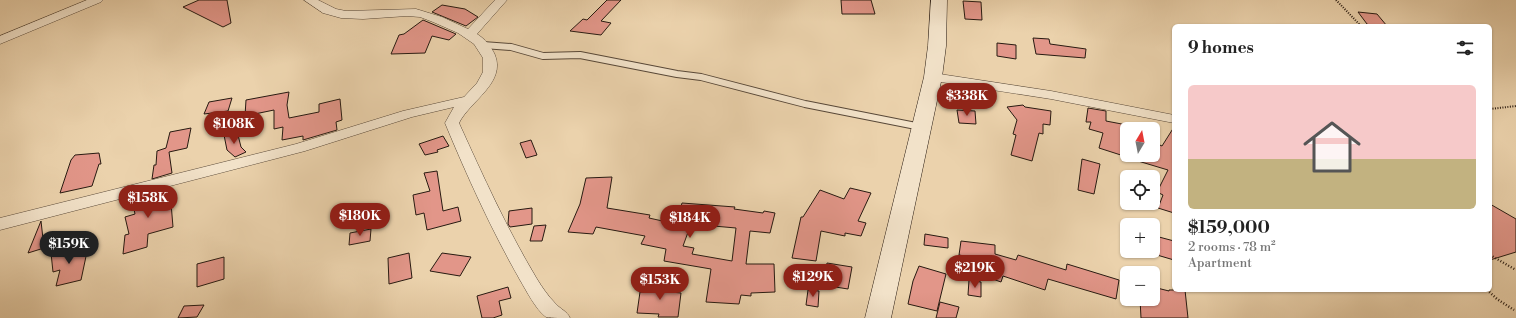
<!DOCTYPE html>
<html lang="en">
<head>
<meta charset="utf-8">
<style>
  :root { --surface:#fff; --page:#f6f6f6; --text:#222; --muted:#767676; --accent:#8f2418 }
  body { margin:0; font-family:"Libre Bodoni",serif; background:var(--page); color:var(--text); height:100vh; display:flex; flex-direction:column; font-size:15px; white-space:nowrap }
  * { box-sizing:border-box; margin:0 }
  p { font-size:13px; color:var(--muted) }
  .icon { flex:none; width:22px; height:22px; fill:none; stroke:currentColor; stroke-width:2; stroke-linecap:round; stroke-linejoin:round }
  .map { position:relative; flex:1; overflow:hidden }
  .panel { position:absolute; left:1172px; top:24px; width:320px; height:268px; display:flex; flex-direction:column; background:var(--surface); border-radius:6px; box-shadow:0 1px 3px #0004 }
  .panel>* { flex:none }
  .needle { width:26px; rotate:10deg }
  .controls { position:absolute; left:1120px; top:122px; display:grid; gap:8px }
  .controls a { display:grid; place-items:center; width:40px; height:40px; border-radius:6px; background:var(--surface); box-shadow:0 1px 3px #0004; font-size:20px }
  .price { position:absolute; translate:-50% -34px; padding:0 9px; border-radius:14px; background:var(--accent); color:#fff; font-size:13px; line-height:26px; filter:drop-shadow(0 1px 2px #0008) }
  .price::after { content:''; position:absolute; left:50%; top:24px; width:12px; height:9px; margin-left:-6px; background:inherit; clip-path:polygon(0 0,100% 0,50% 100%) }
  .price.selected { background:#222; color:#fff }
  ul { padding:0; list-style:none }
  li { display:grid; align-content:center; gap:8px; height:212px; padding:0 16px }
  li span { display:grid; place-items:center; height:124px; border-radius:6px; color:#555 }
  li>.icon { margin-inline-start:auto }
  span .icon { width:72px; height:72px; fill:#fffc; stroke-width:1 }
  li b { font-size:17px }
  h2 { display:flex; justify-content:space-between; align-items:center; height:48px; padding:0 16px; font-size:17px }
  .map>svg:first-child { display:block }
  .building { fill:#e29689; stroke:#271a11; fill-rule:evenodd }
  .lines { fill:none; stroke-linecap:round; stroke-linejoin:round }
  .lane-casing { stroke:#584838; stroke-width:8 }
  .street-casing { stroke:#584838; stroke-width:1 }
  .secondary-casing { stroke:#271a11; stroke-width:1 }
  .path-far1 { stroke:#271a11; stroke-width:2; stroke-dasharray:1 1.5; stroke-linecap:butt }
  .path { stroke:#271a11; stroke-width:2.5; stroke-dasharray:1 2; stroke-linecap:butt }
  .lane { stroke:#f2e2c9; stroke-width:6 }
  .street { fill:#f2e2c9; fill-rule:evenodd }
  .secondary { fill:#f2e2c9; fill-rule:evenodd }
</style>
</head>
<body>
<div class="map">
<svg width="1516" height="318" viewBox="0 0 1516 318">
  <rect width="100%" height="100%" fill="#ebd2ac"/>
  <filter id="stains"><feTurbulence type="fractalNoise" baseFrequency=".005" numOctaves="4"/><feColorMatrix values="0 0 0 0 .2 0 0 0 0 .09 0 0 0 0 .02 0 0 0 .5 -.17"/></filter>
  <radialGradient id="worn" r=".72"><stop offset=".6" stop-color="#630" stop-opacity="0"/><stop offset="1" stop-color="#630" stop-opacity=".3"/></radialGradient>
  <g class="building">
    <path d="M199 0H227L231 23 223 27 183 7Z"/>
    <path d="M607 0H621L601 21 611 23 601 35 570 31 583 19 587 20Z"/>
    <path d="M841 0H871L875 14H842Z"/>
    <path d="M963 1 981 2 982 20 965 19Z"/>
    <path d="M442 5 465 9 478 17 466 26 432 12Z"/>
    <path d="M1358 12 1377 14 1387 26H1370L1367 24Z"/>
    <path d="M423 20 456 34 449 40 432 36 425 53 391 54 399 35 404 34Z"/>
    <path d="M1033 38 1049 39 1050 44 1086 49 1085 58 1036 54Z"/>
    <path d="M997 43 1016 45V59L997 56Z"/>
    <path d="M289 92 287 105 289 118 319 112V104L340 99 342 120 336 122 337 130 303 140V136L282 140 283 127 274 129V110L245 116 246 100Z"/>
    <path d="M232 98 228 111 204 114 209 102Z"/>
    <path d="M1023 105 1025 107 1051 111 1050 125 1043 124V134L1039 133 1032 161 1011 155 1016 135 1013 134 1017 120 1007 107Z"/>
    <path d="M1088 108 1106 111V121L1127 125V157L1099 148 1103 133 1089 129 1091 122H1086Z"/>
    <path d="M957 110 975 111 976 124 959 123Z"/>
    <path d="M1174 127V213L1158 208 1163 195 1157 192 1168 170 1128 158 1129 155H1153V142L1162 146Z"/>
    <path d="M191 128 187 148 169 152 172 173 152 179 154 165H156L157 151 166 148 170 132Z"/>
    <path d="M223 130 230 137 238 135 241 147 246 152 235 157 227 150Z"/>
    <path d="M443 136 449 146 437 150 438 152 425 155 419 144Z"/>
    <path d="M531 140 537 155 526 158 520 143Z"/>
    <path d="M99 153 101 164H99L92 186 60 193 71 160 75 155Z"/>
    <path d="M1082 159 1100 164 1094 194 1078 190Z"/>
    <path d="M437 171 443 211 458 207 461 221 427 230 424 213 416 215 413 195 430 191 424 173Z"/>
    <path d="M612 177 607 208 650 215 649 218 676 224 682 203 735 207 734 209 763 213 764 211 775 213 770 233 750 231 746 264H774L775 292 751 293V296L741 295 739 304 706 302 711 269 664 261 666 249 641 244 645 236 596 227 593 234 568 232 580 204 586 178ZM691 224 736 228 732 261 692 254 694 248 683 246Z"/>
    <path d="M167 188 171 203 173 227 148 234 147 247 123 254 125 235 129 234 125 217 135 214 132 200Z"/>
    <path d="M850 188 871 193 858 221 866 223 861 236 845 233V236L821 231 816 261 792 258 801 217H803L820 190 844 199Z"/>
    <path d="M1490 204 1516 219V252L1490 260Z"/>
    <path d="M532 208V224L510 227 508 224 509 211Z"/>
    <path d="M41 221 44 248 28 253Z"/>
    <path d="M546 225 542 241H530L534 226Z"/>
    <path d="M371 229 370 241 349 245 350 233Z"/>
    <path d="M925 234 948 238V248L924 245Z"/>
    <path d="M1159 237 1174 241V260L1157 255Z"/>
    <path d="M961 241 995 245V254L1016 260 1018 255 1066 270 1067 264 1119 280 1116 299 1048 279 1045 290 1003 276 1001 282 973 272 975 258 959 255Z"/>
    <path d="M88 247 81 280 56 286 60 270 53 272 51 253 64 248 65 254Z"/>
    <path d="M409 253 412 278 389 284 388 258Z"/>
    <path d="M442 253 471 257 460 276 430 271Z"/>
    <path d="M224 257V279L197 287V264Z"/>
    <path d="M827 263 852 267 848 289 823 285Z"/>
    <path d="M919 266 946 274 937 311 908 304 913 281Z"/>
    <path d="M661 280H672L671 292 681 293 678 317H658L659 314 637 313 640 292H659Z"/>
    <path d="M969 280 981 282V297L968 295Z"/>
    <path d="M508 287 511 298 499 301 502 315 493 318H482L477 296Z"/>
    <path d="M1153 287 1169 291V290H1185L1188 318H1141L1140 299H1153Z"/>
    <path d="M808 290 819 291 818 307 806 305Z"/>
    <path d="M940 302 959 307 956 318H936Z"/>
    <path d="M204 305 197 317 178 318 184 306Z"/>
  </g>
  <g class="lines">
    <defs>
      <path id="lane" d="M483 45 511 47 543 56 580 55 677 74 701 77 805 104 921 127"/>
      <g id="street">
        <path d="M87 0H103L101 2 0 44V36Z"/>
        <path d="M304 0H318L336 9 346 11 416 9 442 17 468 29 495 0H507L477 34C485 39 491 46 495 55 506 83 470 101 459 123 483 176 507 229 537 279 542 287 548 296 555 303 560 309 567 311 570 318 564 318 552 318 546 317 536 310 526 290 520 280 491 229 467 176 445 123L454 107 412 117 305 151 0 230V218L296 144 403 111 464 97 477 83 483 72V58L474 44 458 33 433 22 420 17 407 16 363 19 341 18 323 13Z"/>
        <path d="M933 73 1051 91 1174 115V123L1051 99 928 80 926 77 928 74Z"/>
      </g>
      <path id="secondary" d="M931 0H947L946 46 942 77 891 318H865L924 77 928 46Z"/>
    </defs>
    <use href="#lane" class="lane-casing"/>
    <use href="#street" class="street-casing"/>
    <use href="#secondary" class="secondary-casing"/>
    <g class="path-far1">
      <path d="M1336 0 1361 26"/>
      <path d="M1490 109 1516 106"/>
    </g>
    <g class="path">
      <path d="M1490 255 1516 270"/>
      <path d="M1487 290 1497 299 1514 310"/>
    </g>
    <use href="#lane" class="lane"/>
    <use href="#street" class="street"/>
    <use href="#secondary" class="secondary"/>
  </g>
  <rect width="100%" height="100%" filter="url(#stains)"/>
  <rect width="100%" height="100%" fill="url(#worn)"/>
</svg>
<div class="controls">
<a><svg class="needle" viewBox="-14 -14 28 28"><path d="M0-13l5 13h-10z" fill="#e53935"/><path d="M0 13l5-13h-10z" fill="#767676"/></svg></a>
<a><svg class="icon" aria-label="locate" viewBox="0 0 24 24"><circle cx="12" cy="12" r="6"/><path d="M12 2v4M12 18v4M2 12h4M18 12h4"/></svg></a>
<a>+</a>
<a>−</a>
</div>
<b class="price" style="left:967px;top:117px">$338K</b>
<b class="price" style="left:234px;top:145px">$108K</b>
<b class="price" style="left:148px;top:219px">$158K</b>
<b class="price" style="left:360px;top:237px">$180K</b>
<b class="price" style="left:690px;top:239px">$184K</b>
<b class="price selected" style="left:69px;top:265px">$159K</b>
<b class="price" style="left:975px;top:289px">$219K</b>
<b class="price" style="left:813px;top:298px">$129K</b>
<b class="price" style="left:660px;top:301px">$153K</b>
<section class="panel">
<h2>9 homes<svg class="icon" aria-label="filters" viewBox="0 0 24 24"><path d="M4 7h16M4 17h16"/><circle cx="9" cy="7" r="2"/><circle cx="15" cy="17" r="2"/></svg></h2>
<ul>
<li><span style="background:linear-gradient(#f6c9c9 60%,#c2b280 0)"><svg class="icon" aria-label="home" viewBox="0 0 24 24"><path d="M3 11l9-7 9 7M6 9v11h12V9"/></svg></span><div><b>$159,000</b><p>2 rooms · 78 m²</p><p>Apartment</p></div></li>
</ul>
</section>
</div>
</body>
</html>
